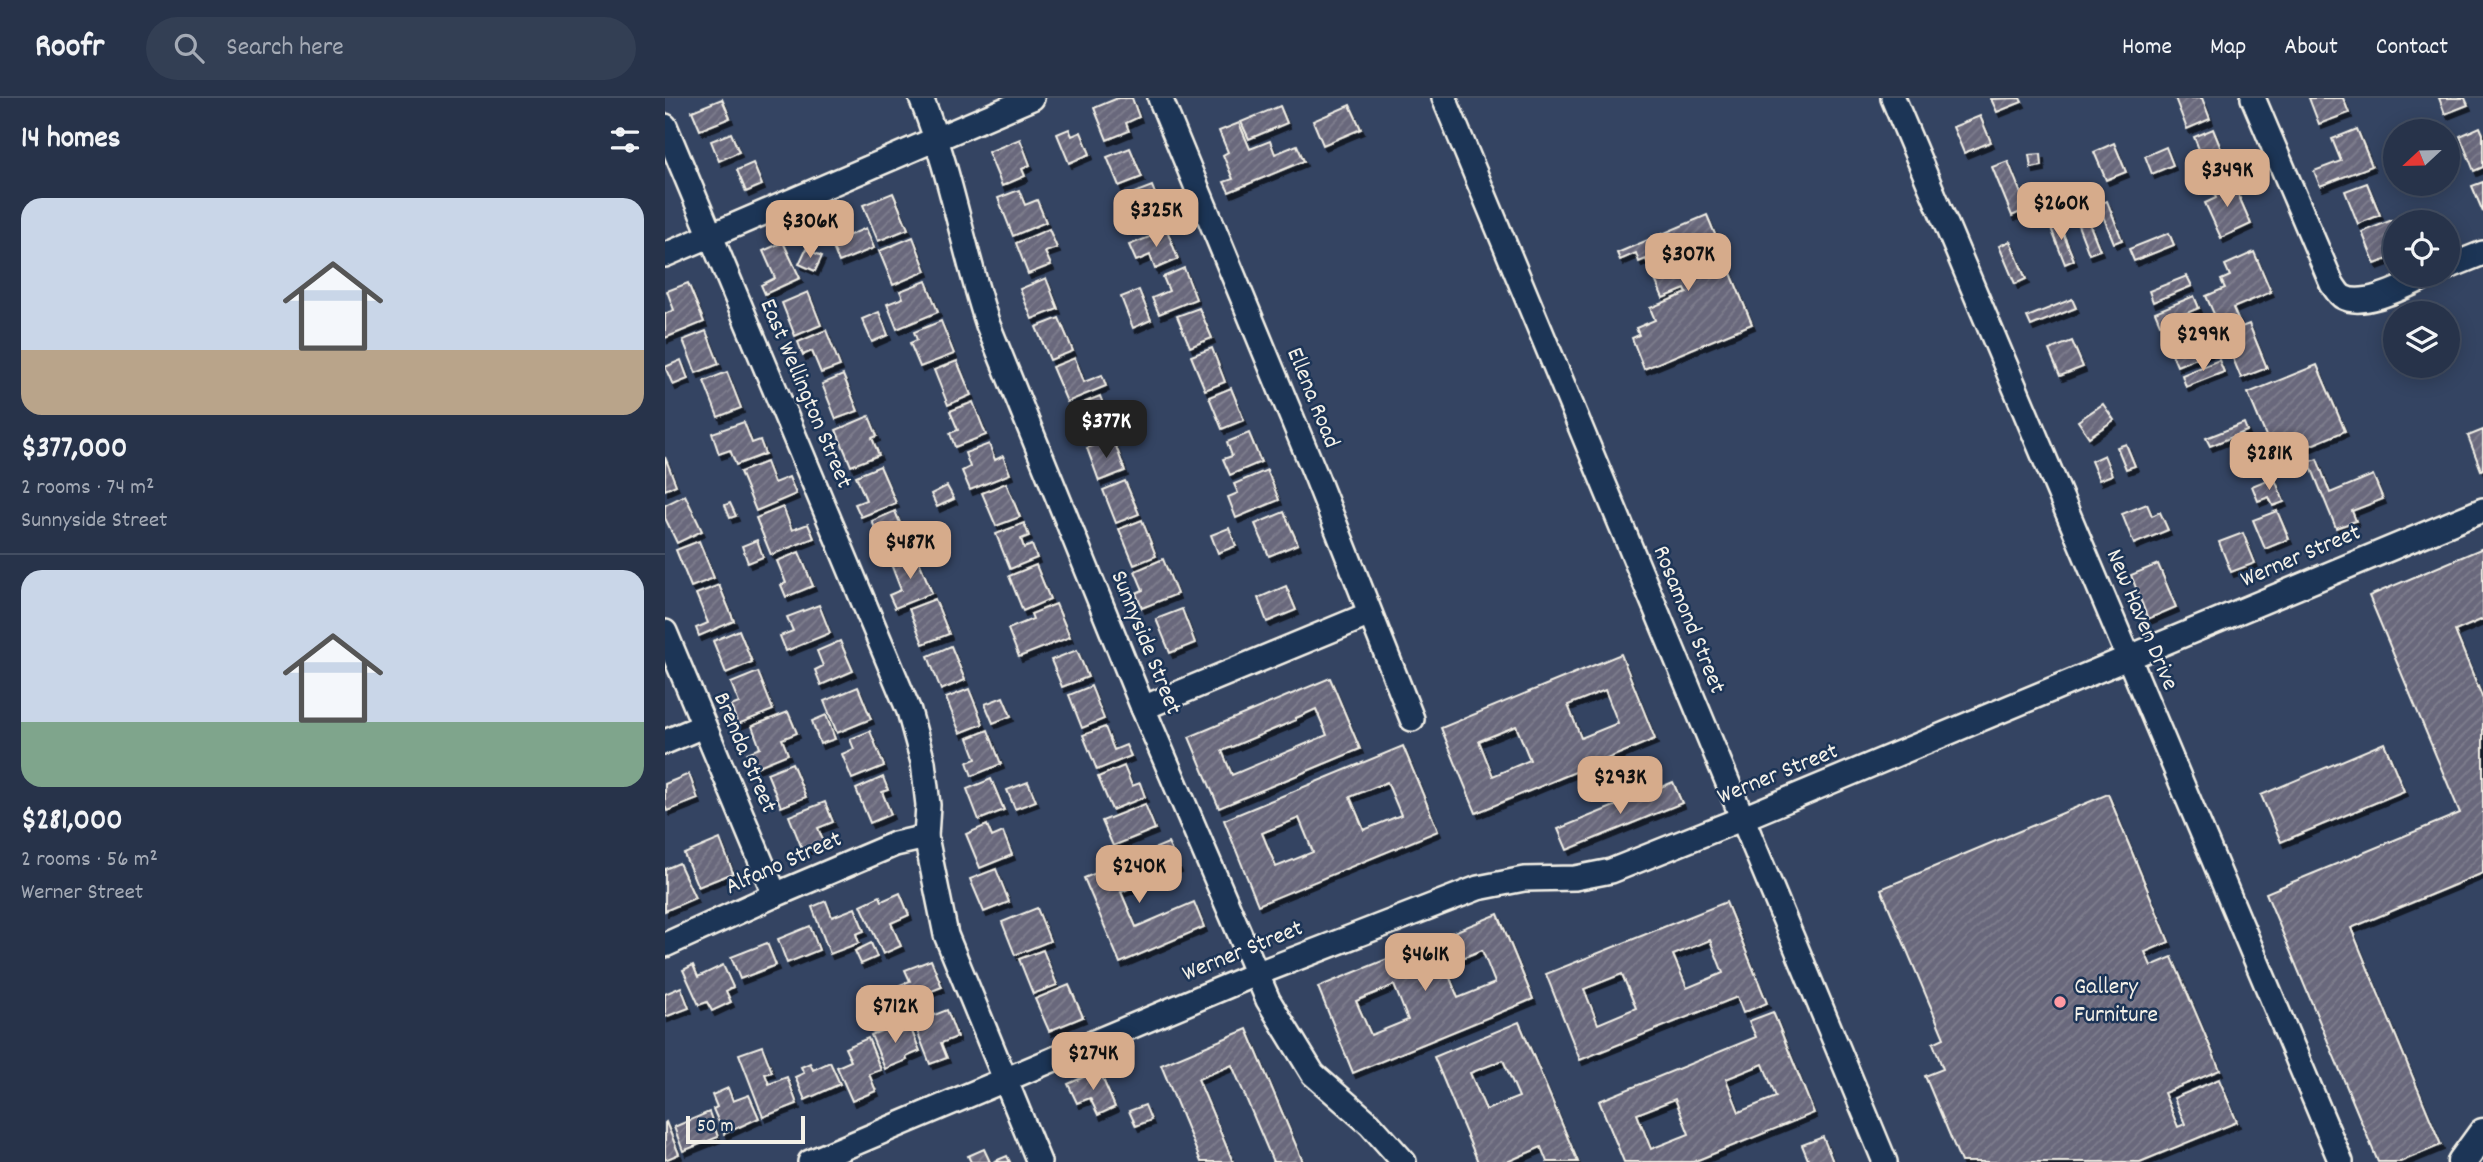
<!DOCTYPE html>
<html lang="en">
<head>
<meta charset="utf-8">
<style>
  :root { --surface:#27334a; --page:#333f54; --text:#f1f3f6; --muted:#a4aab5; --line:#434e62; --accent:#d6ab8b }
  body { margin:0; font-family:Dekko,sans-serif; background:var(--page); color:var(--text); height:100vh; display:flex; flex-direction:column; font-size:26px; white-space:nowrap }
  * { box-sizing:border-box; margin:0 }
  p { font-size:23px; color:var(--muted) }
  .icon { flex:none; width:38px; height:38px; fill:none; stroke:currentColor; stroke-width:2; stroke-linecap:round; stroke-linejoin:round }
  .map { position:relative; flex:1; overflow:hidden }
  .drawer { display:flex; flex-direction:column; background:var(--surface); width:665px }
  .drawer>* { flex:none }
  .needle { width:46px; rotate:248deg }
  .buttons { position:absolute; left:1718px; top:21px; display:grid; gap:14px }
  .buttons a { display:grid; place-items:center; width:77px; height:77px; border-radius:50%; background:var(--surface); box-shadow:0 4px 18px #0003,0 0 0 2px var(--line); font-size:35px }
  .scale { position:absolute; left:21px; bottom:18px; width:119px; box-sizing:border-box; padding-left:7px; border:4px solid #f4f1e8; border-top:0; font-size:19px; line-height:24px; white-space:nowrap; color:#f4f1e8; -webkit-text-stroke:5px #1d3557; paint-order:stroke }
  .price { position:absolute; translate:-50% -60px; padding:0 16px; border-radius:14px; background:var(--accent); color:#111; font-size:23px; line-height:46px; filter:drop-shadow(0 2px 4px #0008) }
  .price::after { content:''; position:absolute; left:50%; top:42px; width:21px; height:16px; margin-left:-10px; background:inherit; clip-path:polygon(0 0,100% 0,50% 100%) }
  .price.selected { background:#222; color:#fff }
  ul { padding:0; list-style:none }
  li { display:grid; align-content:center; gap:14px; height:371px; padding:0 21px }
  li+li { border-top:2px solid var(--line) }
  li span { display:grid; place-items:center; height:217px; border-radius:21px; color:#555 }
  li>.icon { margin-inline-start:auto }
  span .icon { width:126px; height:126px; fill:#fffc; stroke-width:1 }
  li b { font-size:30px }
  h2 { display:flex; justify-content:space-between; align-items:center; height:84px; padding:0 21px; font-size:30px }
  header { display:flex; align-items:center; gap:42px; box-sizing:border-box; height:98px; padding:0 35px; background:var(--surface); border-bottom:2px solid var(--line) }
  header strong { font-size:33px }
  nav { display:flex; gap:38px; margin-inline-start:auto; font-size:24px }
  .search { width:490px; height:63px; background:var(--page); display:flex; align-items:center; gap:18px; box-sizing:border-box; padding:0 24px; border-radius:38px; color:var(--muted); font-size:26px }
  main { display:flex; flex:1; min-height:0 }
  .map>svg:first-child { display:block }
  .building { fill:url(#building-hatch); stroke:#f4f1e8; stroke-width:2; fill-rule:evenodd; filter:url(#shadow) }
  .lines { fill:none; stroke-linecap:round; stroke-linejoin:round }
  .minor-casing { stroke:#f4f1e8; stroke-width:28 }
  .major-casing { stroke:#f4f1e8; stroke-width:33 }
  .minor { stroke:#1d3557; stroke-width:23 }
  .major { stroke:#1d3557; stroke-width:28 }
  .poi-dot { fill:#ff9aa2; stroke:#1d3557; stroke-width:2.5 }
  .labels { text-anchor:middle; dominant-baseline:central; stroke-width:5; stroke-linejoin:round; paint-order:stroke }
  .street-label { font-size:24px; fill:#f4f1e8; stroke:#1d3557 }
  .poi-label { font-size:24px; fill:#f4f1e8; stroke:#1d3557; text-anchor:start }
</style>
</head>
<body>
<header>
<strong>Roofr</strong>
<div class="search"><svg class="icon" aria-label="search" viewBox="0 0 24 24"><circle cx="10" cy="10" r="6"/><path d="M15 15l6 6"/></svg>Search here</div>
<nav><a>Home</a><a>Map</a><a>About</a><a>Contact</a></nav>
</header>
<main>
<section class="drawer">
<h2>14 homes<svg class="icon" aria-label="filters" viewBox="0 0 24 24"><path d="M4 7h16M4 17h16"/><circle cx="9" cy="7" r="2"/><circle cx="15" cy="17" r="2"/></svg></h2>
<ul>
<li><span style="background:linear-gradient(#c9d6e8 70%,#b9a48a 0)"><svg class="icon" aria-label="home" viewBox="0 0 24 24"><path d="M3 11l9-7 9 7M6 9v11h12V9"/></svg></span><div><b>$377,000</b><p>2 rooms · 74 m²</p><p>Sunnyside Street</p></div></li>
<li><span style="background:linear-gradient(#c9d6e8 70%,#7fa58c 0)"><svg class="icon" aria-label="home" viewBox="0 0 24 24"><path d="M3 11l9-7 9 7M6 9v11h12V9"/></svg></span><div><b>$281,000</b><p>2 rooms · 56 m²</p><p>Werner Street</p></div></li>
</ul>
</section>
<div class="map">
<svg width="1818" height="1064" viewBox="0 0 1818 1064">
  <defs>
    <pattern id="building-hatch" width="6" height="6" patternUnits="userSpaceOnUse" patternTransform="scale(1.75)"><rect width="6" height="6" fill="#69687b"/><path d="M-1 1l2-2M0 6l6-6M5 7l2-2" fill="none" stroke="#7f7e8e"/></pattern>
    <filter id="shadow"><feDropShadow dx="3" dy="5" stdDeviation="0" flood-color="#0009"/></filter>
  </defs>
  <rect width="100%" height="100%" fill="#344462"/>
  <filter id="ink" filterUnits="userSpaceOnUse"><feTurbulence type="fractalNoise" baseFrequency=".0143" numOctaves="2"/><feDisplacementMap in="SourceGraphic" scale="14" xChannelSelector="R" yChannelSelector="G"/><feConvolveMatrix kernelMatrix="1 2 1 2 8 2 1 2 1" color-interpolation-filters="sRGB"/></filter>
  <g filter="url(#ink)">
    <g class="building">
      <path d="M453 0H467L474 19 461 25 464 33 442 42 429 10Z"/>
      <path d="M1355 0 1357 4 1332 14 1326 1Z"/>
      <path d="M1510 0H1537L1545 21 1522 31Z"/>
      <path d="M1644 0H1678L1684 15 1654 26Z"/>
      <path d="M1774 0H1800L1803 7 1780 16Z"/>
      <path d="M57 1 65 20 35 32 27 13Z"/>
      <path d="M685 7 696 31 658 47 648 23Z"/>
      <path d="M615 8 622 25 584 41 576 24Z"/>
      <path d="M1315 18 1326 44 1299 55 1288 29Z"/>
      <path d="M574 25 585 51 605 43 610 56 632 47 639 63 564 94 559 84 568 81 558 57 563 54 554 33Z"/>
      <path d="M1815 29 1818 36V69L1809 73 1795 38Z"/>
      <path d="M404 31 407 38 416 34 425 56 404 65 392 36Z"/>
      <path d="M1548 31 1559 58 1540 66 1529 39Z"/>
      <path d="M1692 31 1707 68 1655 88 1649 73 1676 63 1667 41Z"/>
      <path d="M66 35 74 54 54 63 46 43Z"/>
      <path d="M355 41 365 67 357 71 360 78 337 88 323 54Z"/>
      <path d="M1449 45 1461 74 1441 82 1429 54Z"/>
      <path d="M1501 49 1508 67 1487 76 1480 58Z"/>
      <path d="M465 50 477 79 454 88 442 59Z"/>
      <path d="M1376 56 1377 68 1366 70 1364 57Z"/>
      <path d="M1343 63 1362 111 1347 118 1327 69Z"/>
      <path d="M88 65 97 87 81 94 72 72Z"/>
      <path d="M1566 80 1586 126 1556 140 1540 105 1551 100 1547 89Z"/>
      <path d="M1818 84V114L1807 88Z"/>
      <path d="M1702 85 1715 117 1693 126 1680 93Z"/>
      <path d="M487 88 499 118 465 132 458 115 467 111 461 98Z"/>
      <path d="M354 92 360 107 372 102 381 124 348 138 333 100Z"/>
      <path d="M228 95 243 131 213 143 198 107Z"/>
      <path d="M1442 103 1457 142 1449 145 1433 106Z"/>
      <path d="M1418 110 1435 152 1424 156 1408 114Z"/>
      <path d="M1042 117 1087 226 979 271 967 240 974 237 971 230 990 222 985 210 1022 195 1020 191 998 200 981 161 974 164 971 155 955 162 952 155Z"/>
      <path d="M1392 121 1409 162 1400 166 1384 125Z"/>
      <path d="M1727 122 1731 131V158L1710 166 1697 134Z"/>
      <path d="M201 130 209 150 174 164 166 145Z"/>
      <path d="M384 131 392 150 380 154 386 167 363 176 351 145Z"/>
      <path d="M502 132 513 161 490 171 485 157 471 163 464 147Z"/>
      <path d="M1504 135 1509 147 1469 163 1464 151Z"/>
      <path d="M248 139 261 173 228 187 214 153Z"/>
      <path d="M1345 143 1361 181 1350 186 1334 148Z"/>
      <path d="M118 144 135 180 100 196 96 187 110 180 98 153Z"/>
      <path d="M141 151 157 158 150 173 134 166Z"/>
      <path d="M1589 154 1606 194 1568 210 1574 224 1556 232 1541 198 1560 190 1556 182 1565 178 1560 167Z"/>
      <path d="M519 170 531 201 494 216 487 200 504 193 498 179Z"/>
      <path d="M1522 178 1527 188 1488 204 1484 193Z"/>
      <path d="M381 180 393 211 367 221 355 191Z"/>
      <path d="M261 183 273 214 232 231 222 206 238 200 235 193Z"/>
      <path d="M23 185 39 224 0 240V216L9 212 2 193Z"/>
      <path d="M474 192 486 222 468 230 456 199Z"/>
      <path d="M143 194 156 227 130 238 117 205Z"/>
      <path d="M1529 198 1534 210 1495 226 1490 214Z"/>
      <path d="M1407 201 1411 210 1366 228 1362 219Z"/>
      <path d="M534 210 547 240 525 249 512 218Z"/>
      <path d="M214 214 223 237 207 244 197 221Z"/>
      <path d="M1536 219 1540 230 1503 245 1499 234Z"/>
      <path d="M394 220 408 253 385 262 371 229Z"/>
      <path d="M276 223 289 256 255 269 245 245 252 242 249 234Z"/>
      <path d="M1584 226 1602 270 1576 280 1558 236Z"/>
      <path d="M161 232 175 268 156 275 147 253 138 257 133 244Z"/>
      <path d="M41 233 54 266 31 275 18 242Z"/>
      <path d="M1546 240 1551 252 1512 268 1507 256Z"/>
      <path d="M1407 243 1418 269 1395 278 1384 252Z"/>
      <path d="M547 250 560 284 540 292 526 258Z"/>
      <path d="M410 260 419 284 437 277 441 288 402 304 387 269Z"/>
      <path d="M16 262 23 281 8 287 0 269Z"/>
      <path d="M1554 262 1559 274 1521 289 1517 277Z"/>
      <path d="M292 263 306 297 283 307 269 272Z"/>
      <path d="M1652 267 1680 333 1611 362 1583 295Z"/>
      <path d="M62 274 76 310 53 319 39 283Z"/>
      <path d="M178 277 193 313 171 321 157 286Z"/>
      <path d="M566 290 579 322 557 331 544 299Z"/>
      <path d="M435 298 447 328 415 340 403 311Z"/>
      <path d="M308 304 321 337 290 349 285 335 293 332 285 313Z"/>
      <path d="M1438 306 1449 322 1424 339 1413 323Z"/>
      <path d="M204 318 212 338 207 340 214 357 186 368 171 332Z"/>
      <path d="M79 324 87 345 95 342 100 356 71 367 65 352 54 356 47 335Z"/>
      <path d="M1579 325 1582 333 1545 348 1541 340Z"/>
      <path d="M1818 332V371L1816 372 1803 338Z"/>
      <path d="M584 335 596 364 565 377 558 361 567 358 562 344Z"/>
      <path d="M448 340 460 373 434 383 422 350Z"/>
      <path d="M324 346 330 362 338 358 345 376 305 392 297 373 305 369 300 355Z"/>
      <path d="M1461 346 1470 368 1461 371 1452 349Z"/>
      <path d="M1439 357 1447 377 1434 382 1426 363Z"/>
      <path d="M0 359 11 387 0 392Z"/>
      <path d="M1652 361 1665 395 1708 377 1718 401 1687 413 1691 423 1671 430 1644 364Z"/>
      <path d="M101 364 109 385 124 379 131 396 91 413 75 374Z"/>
      <path d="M215 368 231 405 196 419 190 406 201 402 191 378Z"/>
      <path d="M602 372 614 402 571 420 563 399 573 395 569 386Z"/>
      <path d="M1609 379 1619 404 1608 408 1604 399 1593 403 1587 388Z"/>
      <path d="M460 383 474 416 451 425 438 392Z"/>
      <path d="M341 385 355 419 331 428 317 395Z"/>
      <path d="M282 388 289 401 272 409 266 396Z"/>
      <path d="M20 397 37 433 12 445 0 420V407Z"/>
      <path d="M65 405 71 418 65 420 60 407Z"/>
      <path d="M1482 406 1487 418 1495 414 1503 432 1469 446 1457 416Z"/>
      <path d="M118 409 127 432 143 426 149 440 106 457 91 420Z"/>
      <path d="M230 413 244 447 221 456 207 423Z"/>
      <path d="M1612 413 1624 441 1600 451 1588 422Z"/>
      <path d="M619 414 633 446 604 458 590 426Z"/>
      <path d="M477 422 491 458 469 467 454 431Z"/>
      <path d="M359 425 364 438 356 441 359 450 367 447 372 460 345 471 331 436Z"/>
      <path d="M564 430 571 448 553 455 546 437Z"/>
      <path d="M1578 435 1590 465 1566 474 1554 444Z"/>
      <path d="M92 442 98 459 83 465 77 448Z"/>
      <path d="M34 443 49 480 26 489 11 452Z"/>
      <path d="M1818 450V521L1790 533 1818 601V775L1686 830 1776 1047 1735 1064H1713L1601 795 1795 715 1704 498Z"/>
      <path d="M134 454 148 488 121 499 116 487 121 485 112 463Z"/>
      <path d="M251 456 267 495 230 510 224 497 236 492 226 466Z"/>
      <path d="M498 461 512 496 477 510 471 495 478 492 470 473Z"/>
      <path d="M1493 466 1511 509 1483 521 1466 477Z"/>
      <path d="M371 467 385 501 358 513 344 478Z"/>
      <path d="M54 487 69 523 34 538 31 530 43 525 31 496Z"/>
      <path d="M621 488 631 512 602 524 593 500Z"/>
      <path d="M270 501 284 536 258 546 244 511Z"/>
      <path d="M391 506 405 539 354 559 343 531 368 521 366 516Z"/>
      <path d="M154 507 165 535 121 553 115 538 128 533 122 519Z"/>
      <path d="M517 511 530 545 505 555 491 521Z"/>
      <path d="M74 532 87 564 61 575 48 543Z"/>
      <path d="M175 543 188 573 156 587 150 572 158 568 152 553Z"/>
      <path d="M286 548 300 582 276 592 263 558Z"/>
      <path d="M412 552 423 579 397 589 386 562Z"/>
      <path d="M956 556 990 641 811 715 776 630ZM940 592 953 625 916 640 903 607ZM851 628 865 662 828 678 814 643Z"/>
      <path d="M93 574 108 612 73 626 66 608 74 605 66 585Z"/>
      <path d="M665 580 695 651 554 710 524 639ZM651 611 662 637 567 677 557 653 631 622V620Z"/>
      <path d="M426 588 439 621 417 630 404 597Z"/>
      <path d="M193 589 206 621 172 635 159 603Z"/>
      <path d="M304 591 318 626 295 635 281 600Z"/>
      <path d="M338 599 346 618 328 625 320 606Z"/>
      <path d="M123 614 132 635 117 641 123 656 89 670 82 655 95 650 87 628Z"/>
      <path d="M161 617 170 641 155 646 147 623Z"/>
      <path d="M440 629 449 652 461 647 466 658 432 672 418 637Z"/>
      <path d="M323 632 336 666 307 678 302 664 311 661 303 640Z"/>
      <path d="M205 633 219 668 187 681 177 656 189 651 185 641Z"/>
      <path d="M1719 645 1739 693 1616 744 1596 697Z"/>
      <path d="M738 648 773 733 593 807 559 722ZM722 684 736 717 699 732 685 699ZM634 720 648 754 611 769 597 735Z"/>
      <path d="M127 665 141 699 116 709 102 675Z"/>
      <path d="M459 668 467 688 475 685 480 699 447 712 433 679Z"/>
      <path d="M24 676 33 701 2 713 0 707V686Z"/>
      <path d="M218 679 223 692 217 694 226 716 205 725 191 691Z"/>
      <path d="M326 681 339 712 314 722 302 691Z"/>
      <path d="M363 684 371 703 350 711 342 692Z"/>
      <path d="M1008 684 1017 705 902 752 893 731Z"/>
      <path d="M1443 696 1504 844 1480 854 1486 868 1507 859 1555 972 1499 995 1513 1029 1520 1026 1509 1000 1554 981 1572 1024 1475 1064H1296L1260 978 1278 971 1268 945 1279 940 1216 791Z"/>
      <path d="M160 704 168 724 153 730 159 745 138 753 124 718Z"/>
      <path d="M480 706 490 731 448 748 437 723Z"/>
      <path d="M322 727 327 739 338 734 347 757 315 770 301 736Z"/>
      <path d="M55 741 68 775 33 789 19 756Z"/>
      <path d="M503 745 514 769 456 794 471 829 529 804 539 829 455 865 419 780Z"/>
      <path d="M14 765 30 800 0 813V771Z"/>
      <path d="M331 771 344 804 319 814 305 781Z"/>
      <path d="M235 795 244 817 226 825 236 848 218 856 196 807 215 798 217 803Z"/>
      <path d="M161 803 167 819 190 810 199 833 191 836 194 845 165 856 147 809Z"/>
      <path d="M1061 804 1102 905 1078 915 1072 899 915 962 881 876ZM1045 842 1058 875 1022 890 1008 857ZM957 876 971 910 933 926 919 891Z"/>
      <path d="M372 810 385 843 350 857 337 824Z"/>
      <path d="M833 816 868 901 688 975 653 889ZM817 852 830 885 793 900 780 867ZM729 887 743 922 706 937 691 903Z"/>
      <path d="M145 828 154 852 122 865 113 841Z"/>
      <path d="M102 845 111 867 75 881 66 859Z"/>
      <path d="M206 845 212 859 196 866 190 853Z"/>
      <path d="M378 852 392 887 368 896 354 861Z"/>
      <path d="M266 862 277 889 241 903 235 887 245 883 240 872Z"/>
      <path d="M28 867 33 879 58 867 68 889 61 893 66 904 47 913 42 904 34 907 18 872Z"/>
      <path d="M404 887 418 919 384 933 370 901Z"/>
      <path d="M16 889 24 910 0 919V896Z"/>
      <path d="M282 912 292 939 276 945 282 960 265 966 249 925Z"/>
      <path d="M1108 914 1149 1015 1028 1064H959L934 1003 1091 939 1084 923ZM1098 966 1111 999 1074 1014 1061 981ZM1010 1001 1024 1036 986 1051 972 1016Z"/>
      <path d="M854 924 913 1064H882L876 1049 842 1064H813L769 959ZM838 962 854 999 821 1012 805 975Z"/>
      <path d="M234 926 238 934 246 931 255 953 241 959 242 962 220 971 206 937Z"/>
      <path d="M582 931 638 1064H608L567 967 533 981 568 1064H536L496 967Z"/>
      <path d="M203 940 216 972 204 976 211 993 187 1003 172 969 186 963 180 950Z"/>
      <path d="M97 948 107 974 100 976 104 986 122 979 132 1006 98 1019 74 956Z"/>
      <path d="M165 964 175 986 140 1002 130 979 139 975 136 969 145 965 148 972Z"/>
      <path d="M434 972 450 1009 433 1017 425 1000 412 1005 403 986Z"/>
      <path d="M63 990 68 1003 84 997 94 1020 59 1036 48 1011 52 1009 47 997Z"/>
      <path d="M480 1007 486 1022 471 1028 464 1013Z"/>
      <path d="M44 1014 53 1039 18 1053 9 1029Z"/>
      <path d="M1 1024 14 1056 0 1062V1025Z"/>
      <path d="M1158 1039 1168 1064H1144L1137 1047Z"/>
      <path d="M319 1051 325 1064H306L303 1058Z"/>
      <path d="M342 1058 345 1064H328Z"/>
    </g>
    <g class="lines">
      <defs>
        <g id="minor">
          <path d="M256 0C286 73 298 152 323 227L478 610 603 902 648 976 705 1026 739 1064"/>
          <path d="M495 0 651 378 747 621"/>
          <path d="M779 0 1220 1064"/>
          <path d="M1228 0 1676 1064"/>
          <path d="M1588 0 1667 186C1670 190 1674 197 1678 199 1700 211 1744 186 1765 177"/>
          <path d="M0 28 244 613 258 664 263 707 261 739 281 837 374 1064"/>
          <path d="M0 157 367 0"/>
          <path d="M1783 169 1818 155"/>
          <path d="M0 534 110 797"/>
          <path d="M478 610 705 516"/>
          <path d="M0 644 38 628"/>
          <path d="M0 847 110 797 230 746 261 739"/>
          <path d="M145 1064 591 876 813 790 859 781 910 780 946 773 1076 721 1818 412"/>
        </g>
        <path id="major" d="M1797 1064 1818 1035"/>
      </defs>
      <use href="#minor" class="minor-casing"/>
      <use href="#major" class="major-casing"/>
      <use href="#minor" class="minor"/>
      <use href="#major" class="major"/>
    </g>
  </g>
  <circle class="poi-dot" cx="1395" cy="904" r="7"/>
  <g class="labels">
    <g class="street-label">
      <text transform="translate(140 296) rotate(67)">East Wellington Street</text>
      <text transform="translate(647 300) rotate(68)">Ellena Road</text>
      <text transform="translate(1636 459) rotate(-23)">Werner Street</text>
      <text transform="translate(1023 522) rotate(68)">Rosamond Street</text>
      <text transform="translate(1476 522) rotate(67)">New Haven Drive</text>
      <text transform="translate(480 545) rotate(68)">Sunnyside Street</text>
      <text transform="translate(79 655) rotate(67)">Brenda Street</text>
      <text transform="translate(1113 677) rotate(-22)">Werner Street</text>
      <text transform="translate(119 766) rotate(-24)">Alfano Street</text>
      <text transform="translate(578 854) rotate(-22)">Werner Street</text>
    </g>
    <g class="poi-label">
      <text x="1409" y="890">Gallery<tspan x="1409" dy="28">Furniture</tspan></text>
    </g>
  </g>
</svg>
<div class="buttons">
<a><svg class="needle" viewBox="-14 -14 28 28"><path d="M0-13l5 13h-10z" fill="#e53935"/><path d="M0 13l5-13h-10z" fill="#a4aab5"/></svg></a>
<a><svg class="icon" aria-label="locate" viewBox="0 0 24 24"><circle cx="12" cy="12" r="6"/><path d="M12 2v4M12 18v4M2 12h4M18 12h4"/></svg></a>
<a><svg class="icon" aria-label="layers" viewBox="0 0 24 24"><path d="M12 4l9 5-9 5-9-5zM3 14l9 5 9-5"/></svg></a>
</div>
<div class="scale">50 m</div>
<b class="price" style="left:1562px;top:111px">$349K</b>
<b class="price" style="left:1396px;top:144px">$260K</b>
<b class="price" style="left:491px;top:151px">$325K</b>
<b class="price" style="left:145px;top:162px">$306K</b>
<b class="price" style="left:1023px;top:195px">$307K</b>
<b class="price" style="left:1538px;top:275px">$299K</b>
<b class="price selected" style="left:441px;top:362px">$377K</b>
<b class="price" style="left:1604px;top:394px">$281K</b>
<b class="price" style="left:245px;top:483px">$487K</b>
<b class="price" style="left:955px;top:718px">$293K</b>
<b class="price" style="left:474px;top:807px">$240K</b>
<b class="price" style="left:760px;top:895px">$461K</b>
<b class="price" style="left:230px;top:947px">$712K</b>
<b class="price" style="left:428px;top:994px">$274K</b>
</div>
</main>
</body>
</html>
